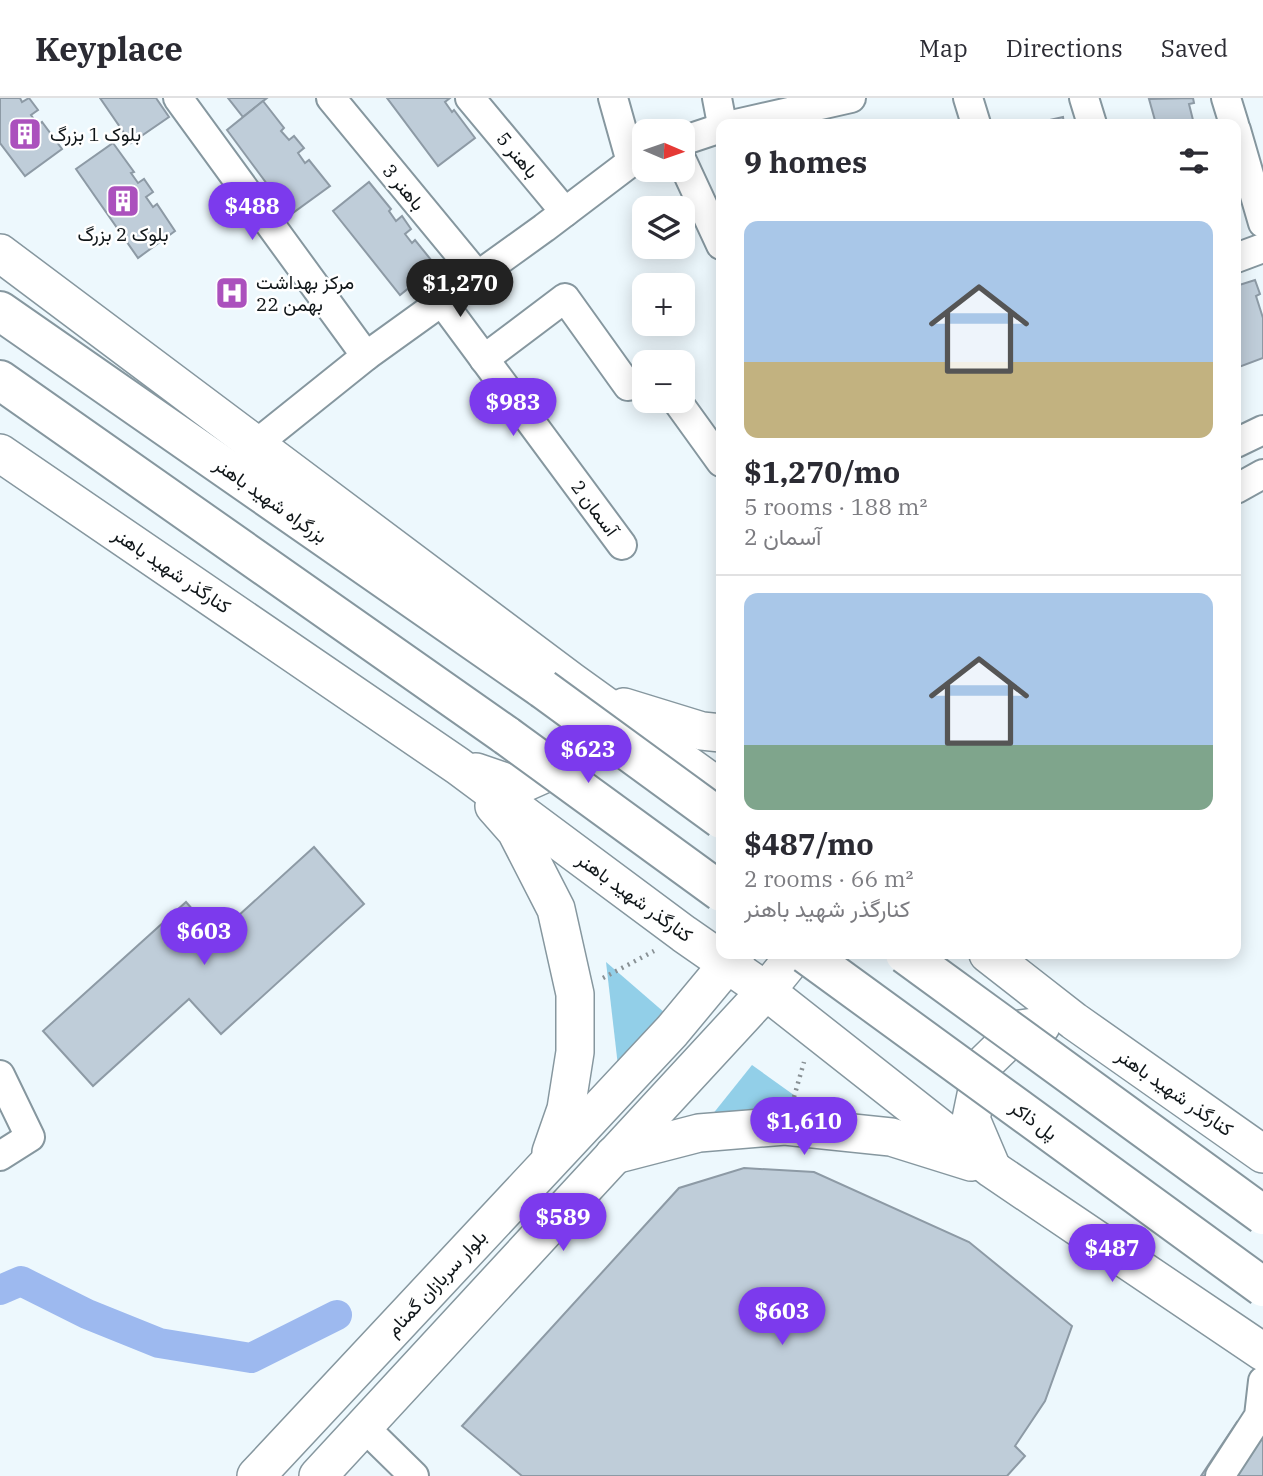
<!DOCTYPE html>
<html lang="en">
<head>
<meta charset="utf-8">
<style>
  :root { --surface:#fff; --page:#f7f7f7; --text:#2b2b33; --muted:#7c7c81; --line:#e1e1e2; --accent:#7c3aed }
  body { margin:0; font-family:"IBM Plex Serif",Vazirmatn,serif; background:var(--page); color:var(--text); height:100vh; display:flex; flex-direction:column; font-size:26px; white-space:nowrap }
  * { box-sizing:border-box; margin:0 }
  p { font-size:23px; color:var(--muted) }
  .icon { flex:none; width:38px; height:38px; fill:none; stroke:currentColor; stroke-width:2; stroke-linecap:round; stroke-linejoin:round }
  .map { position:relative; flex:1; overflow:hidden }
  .drawer { position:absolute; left:716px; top:21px; width:525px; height:840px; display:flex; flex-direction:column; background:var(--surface); border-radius:14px; box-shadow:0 4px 18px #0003 }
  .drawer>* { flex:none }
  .needle { width:46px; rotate:92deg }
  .tools { position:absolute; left:632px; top:21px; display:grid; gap:14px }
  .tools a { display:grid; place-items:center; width:63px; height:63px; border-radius:14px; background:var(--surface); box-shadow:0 4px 18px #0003; font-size:35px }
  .price { position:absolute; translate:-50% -60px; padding:0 16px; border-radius:24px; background:var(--accent); color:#fff; font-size:23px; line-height:46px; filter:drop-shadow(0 2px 4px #0008) }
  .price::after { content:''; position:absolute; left:50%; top:42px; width:21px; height:16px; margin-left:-10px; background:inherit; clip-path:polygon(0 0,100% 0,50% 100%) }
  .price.active { background:#222; color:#fff }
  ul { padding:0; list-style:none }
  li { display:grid; align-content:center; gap:14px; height:371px; padding:0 28px }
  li+li { border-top:2px solid var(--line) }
  li span { display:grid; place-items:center; height:217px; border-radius:14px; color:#555 }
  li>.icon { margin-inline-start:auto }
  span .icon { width:126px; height:126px; fill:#fffc; stroke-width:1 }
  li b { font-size:30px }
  h2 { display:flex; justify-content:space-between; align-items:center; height:84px; padding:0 28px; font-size:30px }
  header { display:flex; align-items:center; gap:42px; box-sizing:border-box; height:98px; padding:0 35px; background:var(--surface); border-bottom:2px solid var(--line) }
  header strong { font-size:33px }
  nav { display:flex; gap:38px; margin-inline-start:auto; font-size:24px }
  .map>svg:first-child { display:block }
  .green { fill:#92cfe8 }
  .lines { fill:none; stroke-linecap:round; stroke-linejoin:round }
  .canal { stroke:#9db9ef; stroke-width:30 }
  .building { fill:#bfcdd9; stroke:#8d9aa5; stroke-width:2 }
  .minor-casing { stroke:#86979f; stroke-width:32 }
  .major-casing { stroke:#86979f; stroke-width:40 }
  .highway-casing { stroke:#86979f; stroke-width:42 }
  .path { stroke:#899195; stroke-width:4.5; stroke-dasharray:2 5; stroke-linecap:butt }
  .minor { stroke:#fff; stroke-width:28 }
  .major { stroke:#fff; stroke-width:37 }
  .highway { stroke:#fff; stroke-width:38 }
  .highway-bridge-casing { stroke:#86979f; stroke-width:42; stroke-linecap:butt }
  .highway-bridge { stroke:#fff; stroke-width:38 }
  .labels { text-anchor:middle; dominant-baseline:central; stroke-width:5; stroke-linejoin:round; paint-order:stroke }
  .poi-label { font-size:19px; fill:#0f1518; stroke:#fff; text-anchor:start }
  .street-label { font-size:19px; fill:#0f1518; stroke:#fff }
</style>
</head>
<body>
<header>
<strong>Keyplace</strong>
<nav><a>Map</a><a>Directions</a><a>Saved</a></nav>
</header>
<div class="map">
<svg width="1263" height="1378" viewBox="0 0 1263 1378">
  <rect width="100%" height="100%" fill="#edf8fd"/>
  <g class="green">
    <path d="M606 864 665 915 618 968Z"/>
    <path d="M752 967 805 1005 712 1017Z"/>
  </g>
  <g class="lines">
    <path class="canal" d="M0 1192 21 1183 87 1216 159 1245 251 1260 337 1217"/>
  </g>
  <g class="building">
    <path d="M0 0H20L22 4 29 0 38 12 31 17 38 27 42 24 62 51 25 78 0 45Z"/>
    <path d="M100 0H156L169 19 131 45Z"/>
    <path d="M228 0H267L243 19Z"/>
    <path d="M387 0H450L445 4 452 14 454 12 475 40 438 68Z"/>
    <path d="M1193 0 1194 5 1189 6 1194 26H1156L1149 1Z"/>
    <path d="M263 3 284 30 281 33 289 42 294 38 304 50 298 55 305 65 309 62 330 88 290 117 227 32Z"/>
    <path d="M1063 19 1064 26H1032Z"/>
    <path d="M113 45 134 74 131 75 138 85 144 81 153 94 146 99 153 109 157 106 175 133 138 160 76 71Z"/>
    <path d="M369 84 391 111 389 113 396 123 402 118 411 131 405 136 412 145 415 142 436 168 400 197 333 113Z"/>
    <path d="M1255 182 1260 196 1256 198 1263 220V260L1239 269 1236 258V188Z"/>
    <path d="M314 749 364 806 221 936 189 901 93 988 43 933 186 804 216 838Z"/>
    <path d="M744 1070 814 1074 969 1144 1072 1228 1045 1303 1015 1348 1025 1358 1007 1378H522L462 1328 679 1090Z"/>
    <path d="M1237 1324 1263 1343V1378H1201Z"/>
  </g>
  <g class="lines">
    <defs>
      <g id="minor">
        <path d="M178 0 366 258"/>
        <path d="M331 0 477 177"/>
        <path d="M470 0 565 114"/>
        <path d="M613 0 631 64"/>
        <path d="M717 0 722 26"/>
        <path d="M968 0 976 26"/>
        <path d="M1084 0 1092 26"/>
        <path d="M1226 0 1234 26"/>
        <path d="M736 26 851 0"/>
        <path d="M1236 32 1263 125"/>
        <path d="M682 43 721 30"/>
        <path d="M682 63 721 147"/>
        <path d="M1236 160 1263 150"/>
        <path d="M442 204 622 447"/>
        <path d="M484 261 565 200 628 288 644 279"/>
        <path d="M677 303 721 364"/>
        <path d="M1236 345 1263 332"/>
        <path d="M255 347 366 258 544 130 631 64 644 59"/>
        <path d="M1236 391 1263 376"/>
        <path d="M0 977 30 1039 0 1058"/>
        <path d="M363 1328 414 1378"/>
        <path d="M1220 1378 1259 1318 1263 1283"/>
      </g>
      <g id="major">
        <path d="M0 155 571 583 721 691"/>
        <path d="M0 355 458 668 684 836 766 893 992 1071 1263 1254"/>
        <path d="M624 609 702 633 721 635"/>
        <path d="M476 674 517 688 573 663 597 606 589 599"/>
        <path d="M494 708 516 733 556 811 575 896V954L566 1011 551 1054"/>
        <path d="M988 856 1074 923 1263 1056"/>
        <path d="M614 1057 699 1035 785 1028 891 1039 971 1064"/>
        <path d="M991 1068 971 1021 982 968 1020 931 1041 928"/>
        <path d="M256 1378 672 933 736 856"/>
        <path d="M318 1378 766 893 796 856"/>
      </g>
      <g id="highway">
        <path d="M0 213 543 591"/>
        <path d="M0 282 507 638"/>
      </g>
    </defs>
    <use href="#minor" class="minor-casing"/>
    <use href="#major" class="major-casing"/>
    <use href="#highway" class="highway-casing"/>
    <g class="path">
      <path d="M603 880 654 853"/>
      <path d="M794 999 804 964"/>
    </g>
    <use href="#minor" class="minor"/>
    <use href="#major" class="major"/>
    <use href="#highway" class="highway"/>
    <defs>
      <g id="highway-bridge">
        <path d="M543 591 721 721"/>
        <path d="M507 638 721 794"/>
        <path d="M806 856 1263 1189"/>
        <path d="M905 856 1263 1117"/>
      </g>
    </defs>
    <use href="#highway-bridge" class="highway-bridge-casing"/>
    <use href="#highway-bridge" class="highway-bridge"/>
  </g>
  <defs>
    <symbol id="building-square" viewBox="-11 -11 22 22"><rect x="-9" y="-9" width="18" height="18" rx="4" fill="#ab51bd" stroke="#fff"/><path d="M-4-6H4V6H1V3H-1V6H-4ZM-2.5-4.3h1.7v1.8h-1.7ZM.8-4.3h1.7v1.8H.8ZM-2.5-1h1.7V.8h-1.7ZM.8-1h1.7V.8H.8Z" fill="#fff"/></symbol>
    <symbol id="hospital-square" viewBox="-11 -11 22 22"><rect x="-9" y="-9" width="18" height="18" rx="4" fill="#ab51bd" stroke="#fff"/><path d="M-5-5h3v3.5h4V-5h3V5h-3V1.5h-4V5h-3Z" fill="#fff"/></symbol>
  </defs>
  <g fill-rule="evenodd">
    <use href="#building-square" x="6" y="17" width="38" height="38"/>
    <use href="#building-square" x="104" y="84" width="38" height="38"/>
    <use href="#hospital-square" x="213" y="176" width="38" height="38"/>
  </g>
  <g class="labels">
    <g class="poi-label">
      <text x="50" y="36">بلوک 1 بزرگ</text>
      <text x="123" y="136" text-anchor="middle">بلوک 2 بزرگ</text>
      <text x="256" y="184">مرکز بهداشت<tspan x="256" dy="22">22 بهمن</tspan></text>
    </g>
    <g class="street-label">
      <text transform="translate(518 57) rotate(50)">باهنر 5</text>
      <text transform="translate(404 89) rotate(50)">باهنر 3</text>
      <text transform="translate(271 402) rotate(35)">بزرگراه شهید باهنر</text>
      <text transform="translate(595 410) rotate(53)">آسمان 2</text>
      <text transform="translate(172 472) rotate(34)">کنارگذر شهید باهنر</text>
      <text transform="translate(635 799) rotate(36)">کنارگذر شهید باهنر</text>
      <text transform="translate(1175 994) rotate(35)">کنارگذر شهید باهنر</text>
      <text transform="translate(1034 1022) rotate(36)">پل ذاکر</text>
      <text transform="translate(436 1185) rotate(-47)">بلوار سربازان گمنام</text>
    </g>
  </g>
</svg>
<div class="tools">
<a><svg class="needle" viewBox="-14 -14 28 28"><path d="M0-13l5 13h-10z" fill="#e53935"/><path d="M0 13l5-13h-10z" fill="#7c7c81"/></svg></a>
<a><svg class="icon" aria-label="layers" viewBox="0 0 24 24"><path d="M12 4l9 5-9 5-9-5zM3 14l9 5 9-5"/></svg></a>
<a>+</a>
<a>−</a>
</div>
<b class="price" style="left:252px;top:144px">$488</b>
<b class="price active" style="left:460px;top:221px">$1,270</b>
<b class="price" style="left:513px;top:340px">$983</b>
<b class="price" style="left:588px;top:687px">$623</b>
<b class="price" style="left:204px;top:869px">$603</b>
<b class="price" style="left:804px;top:1059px">$1,610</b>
<b class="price" style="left:563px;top:1155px">$589</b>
<b class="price" style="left:1112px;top:1186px">$487</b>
<b class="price" style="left:782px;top:1249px">$603</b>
<section class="drawer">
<h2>9 homes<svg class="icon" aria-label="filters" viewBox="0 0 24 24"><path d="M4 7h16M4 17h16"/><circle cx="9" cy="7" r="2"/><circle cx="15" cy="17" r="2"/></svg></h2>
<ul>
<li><span style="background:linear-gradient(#a9c7e8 65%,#c2b280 0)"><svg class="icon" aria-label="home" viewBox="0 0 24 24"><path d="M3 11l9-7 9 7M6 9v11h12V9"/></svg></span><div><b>$1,270/mo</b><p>5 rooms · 188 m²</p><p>آسمان 2</p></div></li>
<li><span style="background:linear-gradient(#a9c7e8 70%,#7fa58c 0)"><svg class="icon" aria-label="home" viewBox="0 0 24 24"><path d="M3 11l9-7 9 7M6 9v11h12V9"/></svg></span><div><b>$487/mo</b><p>2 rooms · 66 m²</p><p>کنارگذر شهید باهنر</p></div></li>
</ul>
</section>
</div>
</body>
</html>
